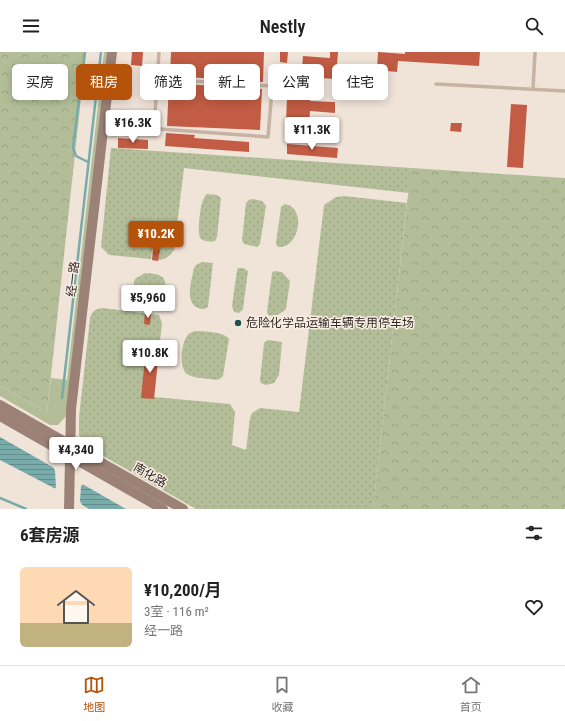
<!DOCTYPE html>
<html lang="zh">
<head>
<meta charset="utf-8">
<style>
  :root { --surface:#fff; --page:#f2f2f2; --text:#222; --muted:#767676; --line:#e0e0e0; --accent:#b45309 }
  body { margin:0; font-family:"Roboto Condensed","Noto Sans SC",sans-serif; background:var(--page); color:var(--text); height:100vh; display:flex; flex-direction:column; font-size:15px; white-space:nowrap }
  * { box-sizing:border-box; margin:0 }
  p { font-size:13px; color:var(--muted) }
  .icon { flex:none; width:22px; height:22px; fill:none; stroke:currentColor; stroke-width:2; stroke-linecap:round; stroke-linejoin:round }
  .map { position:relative; height:457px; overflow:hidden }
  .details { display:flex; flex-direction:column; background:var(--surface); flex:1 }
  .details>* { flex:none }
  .top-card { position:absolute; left:12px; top:12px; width:541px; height:36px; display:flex; gap:8px }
  .price { position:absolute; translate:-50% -34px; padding:0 9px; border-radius:4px; background:#fff; color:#222; font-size:13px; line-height:26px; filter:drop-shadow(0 1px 2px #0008) }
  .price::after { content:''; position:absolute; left:50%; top:24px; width:12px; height:9px; margin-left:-6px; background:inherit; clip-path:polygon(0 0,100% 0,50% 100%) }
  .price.selected { background:var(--accent); color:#fff }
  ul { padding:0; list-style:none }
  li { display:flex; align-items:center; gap:12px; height:100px; padding:0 20px }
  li+li { border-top:1px solid var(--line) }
  li span { display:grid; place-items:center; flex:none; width:112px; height:80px; border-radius:6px; color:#555 }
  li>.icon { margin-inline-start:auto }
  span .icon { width:48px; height:48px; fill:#fffc; stroke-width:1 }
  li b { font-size:17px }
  h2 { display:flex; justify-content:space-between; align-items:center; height:48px; padding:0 20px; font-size:17px }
  .chip { padding:0 14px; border-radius:6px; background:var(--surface); box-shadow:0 2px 10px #0003; font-size:14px; line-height:36px }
  .chip.selected { background:var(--accent); color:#fff }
  header { display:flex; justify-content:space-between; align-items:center; height:52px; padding:0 20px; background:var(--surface); font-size:18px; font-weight:600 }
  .dock { display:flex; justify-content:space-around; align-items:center; height:56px; border-top:1px solid var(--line); background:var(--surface); font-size:11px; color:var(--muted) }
  .dock a { display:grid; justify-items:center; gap:2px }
  .dock .selected { color:var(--accent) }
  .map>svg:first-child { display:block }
  .grass { fill:url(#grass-dots) }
  .forest { fill:url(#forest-crowns) }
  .garden { fill:#b3be99 }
  .water { fill:url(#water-rules) }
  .pier { fill:#f0e3d8 }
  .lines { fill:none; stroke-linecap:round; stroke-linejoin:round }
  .stream { stroke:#78acab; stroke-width:2.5 }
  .building { fill:#c25c44 }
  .lane { stroke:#c7b3a4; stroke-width:3.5 }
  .secondary { stroke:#9b8176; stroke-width:10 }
  .poi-dot { fill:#1d5253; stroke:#f8eee4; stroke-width:1.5 }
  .labels { text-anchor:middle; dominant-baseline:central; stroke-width:3; stroke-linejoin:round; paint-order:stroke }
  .street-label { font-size:12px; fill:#332926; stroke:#f8eee4 }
  .poi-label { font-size:12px; fill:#332926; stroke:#f8eee4; text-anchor:start }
</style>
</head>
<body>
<header><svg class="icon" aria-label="menu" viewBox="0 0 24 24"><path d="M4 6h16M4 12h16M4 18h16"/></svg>Nestly<svg class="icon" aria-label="search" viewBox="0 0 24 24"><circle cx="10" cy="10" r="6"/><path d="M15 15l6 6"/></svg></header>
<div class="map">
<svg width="565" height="457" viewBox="0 0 565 457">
  <defs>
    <pattern id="grass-dots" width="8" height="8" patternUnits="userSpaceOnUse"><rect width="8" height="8" fill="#b3be99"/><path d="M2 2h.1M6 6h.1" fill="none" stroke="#9aa384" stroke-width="1.8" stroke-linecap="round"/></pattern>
    <pattern id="forest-crowns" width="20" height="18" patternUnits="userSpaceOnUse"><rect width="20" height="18" fill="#b3be99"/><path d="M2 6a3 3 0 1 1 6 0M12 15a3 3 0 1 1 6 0" fill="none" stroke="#9aa384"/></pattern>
    <pattern id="water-rules" width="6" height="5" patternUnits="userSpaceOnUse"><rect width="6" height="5" fill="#78acab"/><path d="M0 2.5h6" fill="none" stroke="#638c8b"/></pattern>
  </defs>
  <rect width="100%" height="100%" fill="#f0e3d8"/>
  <g class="grass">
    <path d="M111 96 411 116 409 141 184 116 174 198C169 206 162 209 152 208L157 157 151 207 109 203 101 195Z"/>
    <path d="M207 142 217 143 221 146 217 185 215 189C209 190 205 190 200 186 197 178 200 147 207 142Z"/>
    <path d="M344 144 407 151 373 457H196L84 393 79 383V365L90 267C91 260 95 257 102 256L159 263 162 271 154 345 230 352 235 360 232 393 246 398 250 366 252 361 260 356 299 360 324 153 336 145Z"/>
    <path d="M253 147 262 149 266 154 260 192 257 195 244 192 242 188 246 151 249 148Z"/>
    <path d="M285 152C307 156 299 196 279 195L277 194 276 191 281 155Z"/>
    <path d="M202 210 213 211 208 255C205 257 202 258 198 256 184 250 192 227 194 216L196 213Z"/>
    <path d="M238 216H243L248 219 243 257 239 261 234 260 232 254 237 218Z"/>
    <path d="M274 219 282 220 290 229 286 257C280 262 276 265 268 263L267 260 272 221Z"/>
    <path d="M145 221C153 222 163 221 165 230 171 255 125 252 135 227Z"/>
    <path d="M195 279C203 279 225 280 229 287L223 324C219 329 215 328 209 327 202 326 193 326 187 322 179 316 181 292 187 284 189 281 192 280 195 279Z"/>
    <path d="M268 288 282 290 279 323 274 331 266 333 261 331 260 329 264 291Z"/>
  </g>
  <g class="forest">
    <path d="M0 0H86L47 360 0 334Z"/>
    <path d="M411 116 565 126V457H373Z"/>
  </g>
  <path class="garden" d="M104 0H107L67 363 58 373H50L0 344V334L47 360 51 326 67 328Z"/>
  <path class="water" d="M0 385 126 457H89L52 435 0 408Z"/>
  <path class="pier" d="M52 412 85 431 81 434 80 449 84 457 53 437 56 436 55 419Z"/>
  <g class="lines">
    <g class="stream">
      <path d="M85 0 73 96 76 104 88 110"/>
      <path d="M62 346 101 0"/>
      <path d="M0 446 26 457"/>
    </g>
  </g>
  <g class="building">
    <path d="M132 0H143L142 14 131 13Z"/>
    <path d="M171 0H264L263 30 170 24Z"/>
    <path d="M280 0H288L287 11 280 10Z"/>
    <path d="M330 0H338L336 27 320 26V31L301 30 303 4 330 6Z"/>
    <path d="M378 0 405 2V0H480L479 14 398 9 397 20 377 18Z"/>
    <path d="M169 31 262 37 260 78 167 74Z"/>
    <path d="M287 45 311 46 310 49 335 50V61L310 59 309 71 286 70Z"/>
    <path d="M511 52 527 53 523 116 507 115Z"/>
    <path d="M451 71H462L461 80 450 79Z"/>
    <path d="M166 81 195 83 194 86 249 90V100L165 94Z"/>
    <path d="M118 86 148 88V97L118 96Z"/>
    <path d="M287 92 338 96 337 106 287 102Z"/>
    <path d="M153 198H160L158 209 152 208Z"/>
    <path d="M145 261 151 262 150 273 144 272Z"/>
    <path d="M146 296 159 298 154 347 141 346Z"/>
  </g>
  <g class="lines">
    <g class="lane">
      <path d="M158 27 272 34"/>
      <path d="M436 32 565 39"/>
      <path d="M533 37 535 0"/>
      <path d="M105 73 268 85 274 15"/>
      <path d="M154 77 159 0"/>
    </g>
    <g class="secondary">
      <path d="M0 353 183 457"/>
      <path d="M0 364 163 457"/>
      <path d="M69 457 71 357 112 0"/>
    </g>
  </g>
  <circle class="poi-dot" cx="238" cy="271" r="4"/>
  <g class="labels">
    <g class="street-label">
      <text transform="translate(73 227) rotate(-84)">经一路</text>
      <text transform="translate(150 423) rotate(30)">南化路</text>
    </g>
    <g class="poi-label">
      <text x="246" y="271">危险化学品运输车辆专用停车场</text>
    </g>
  </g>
</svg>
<b class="price" style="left:133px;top:92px">¥16.3K</b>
<b class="price" style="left:312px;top:99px">¥11.3K</b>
<b class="price selected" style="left:156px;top:203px">¥10.2K</b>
<b class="price" style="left:148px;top:267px">¥5,960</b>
<b class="price" style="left:150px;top:322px">¥10.8K</b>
<b class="price" style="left:76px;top:419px">¥4,340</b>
<div class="top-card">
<a class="chip">买房</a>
<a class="chip selected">租房</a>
<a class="chip">筛选</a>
<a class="chip">新上</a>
<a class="chip">公寓</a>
<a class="chip">住宅</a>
</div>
</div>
<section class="details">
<h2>6套房源<svg class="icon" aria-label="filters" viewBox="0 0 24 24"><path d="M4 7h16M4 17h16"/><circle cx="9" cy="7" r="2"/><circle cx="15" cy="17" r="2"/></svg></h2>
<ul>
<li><span style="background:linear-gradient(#ffd9b3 70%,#c2b280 0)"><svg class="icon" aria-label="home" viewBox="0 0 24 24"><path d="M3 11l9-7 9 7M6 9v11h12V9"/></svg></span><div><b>¥10,200/月</b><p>3室 · 116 m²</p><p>经一路</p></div><svg class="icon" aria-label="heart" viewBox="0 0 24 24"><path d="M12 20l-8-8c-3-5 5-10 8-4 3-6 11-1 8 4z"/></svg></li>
</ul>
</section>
<nav class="dock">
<a class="selected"><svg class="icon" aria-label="map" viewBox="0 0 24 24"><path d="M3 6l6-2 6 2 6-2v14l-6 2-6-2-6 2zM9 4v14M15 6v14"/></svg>地图</a>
<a><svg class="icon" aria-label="saved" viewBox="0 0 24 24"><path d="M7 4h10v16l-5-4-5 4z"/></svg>收藏</a>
<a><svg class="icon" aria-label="home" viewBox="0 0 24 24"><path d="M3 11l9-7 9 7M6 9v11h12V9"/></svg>首页</a>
</nav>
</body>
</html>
